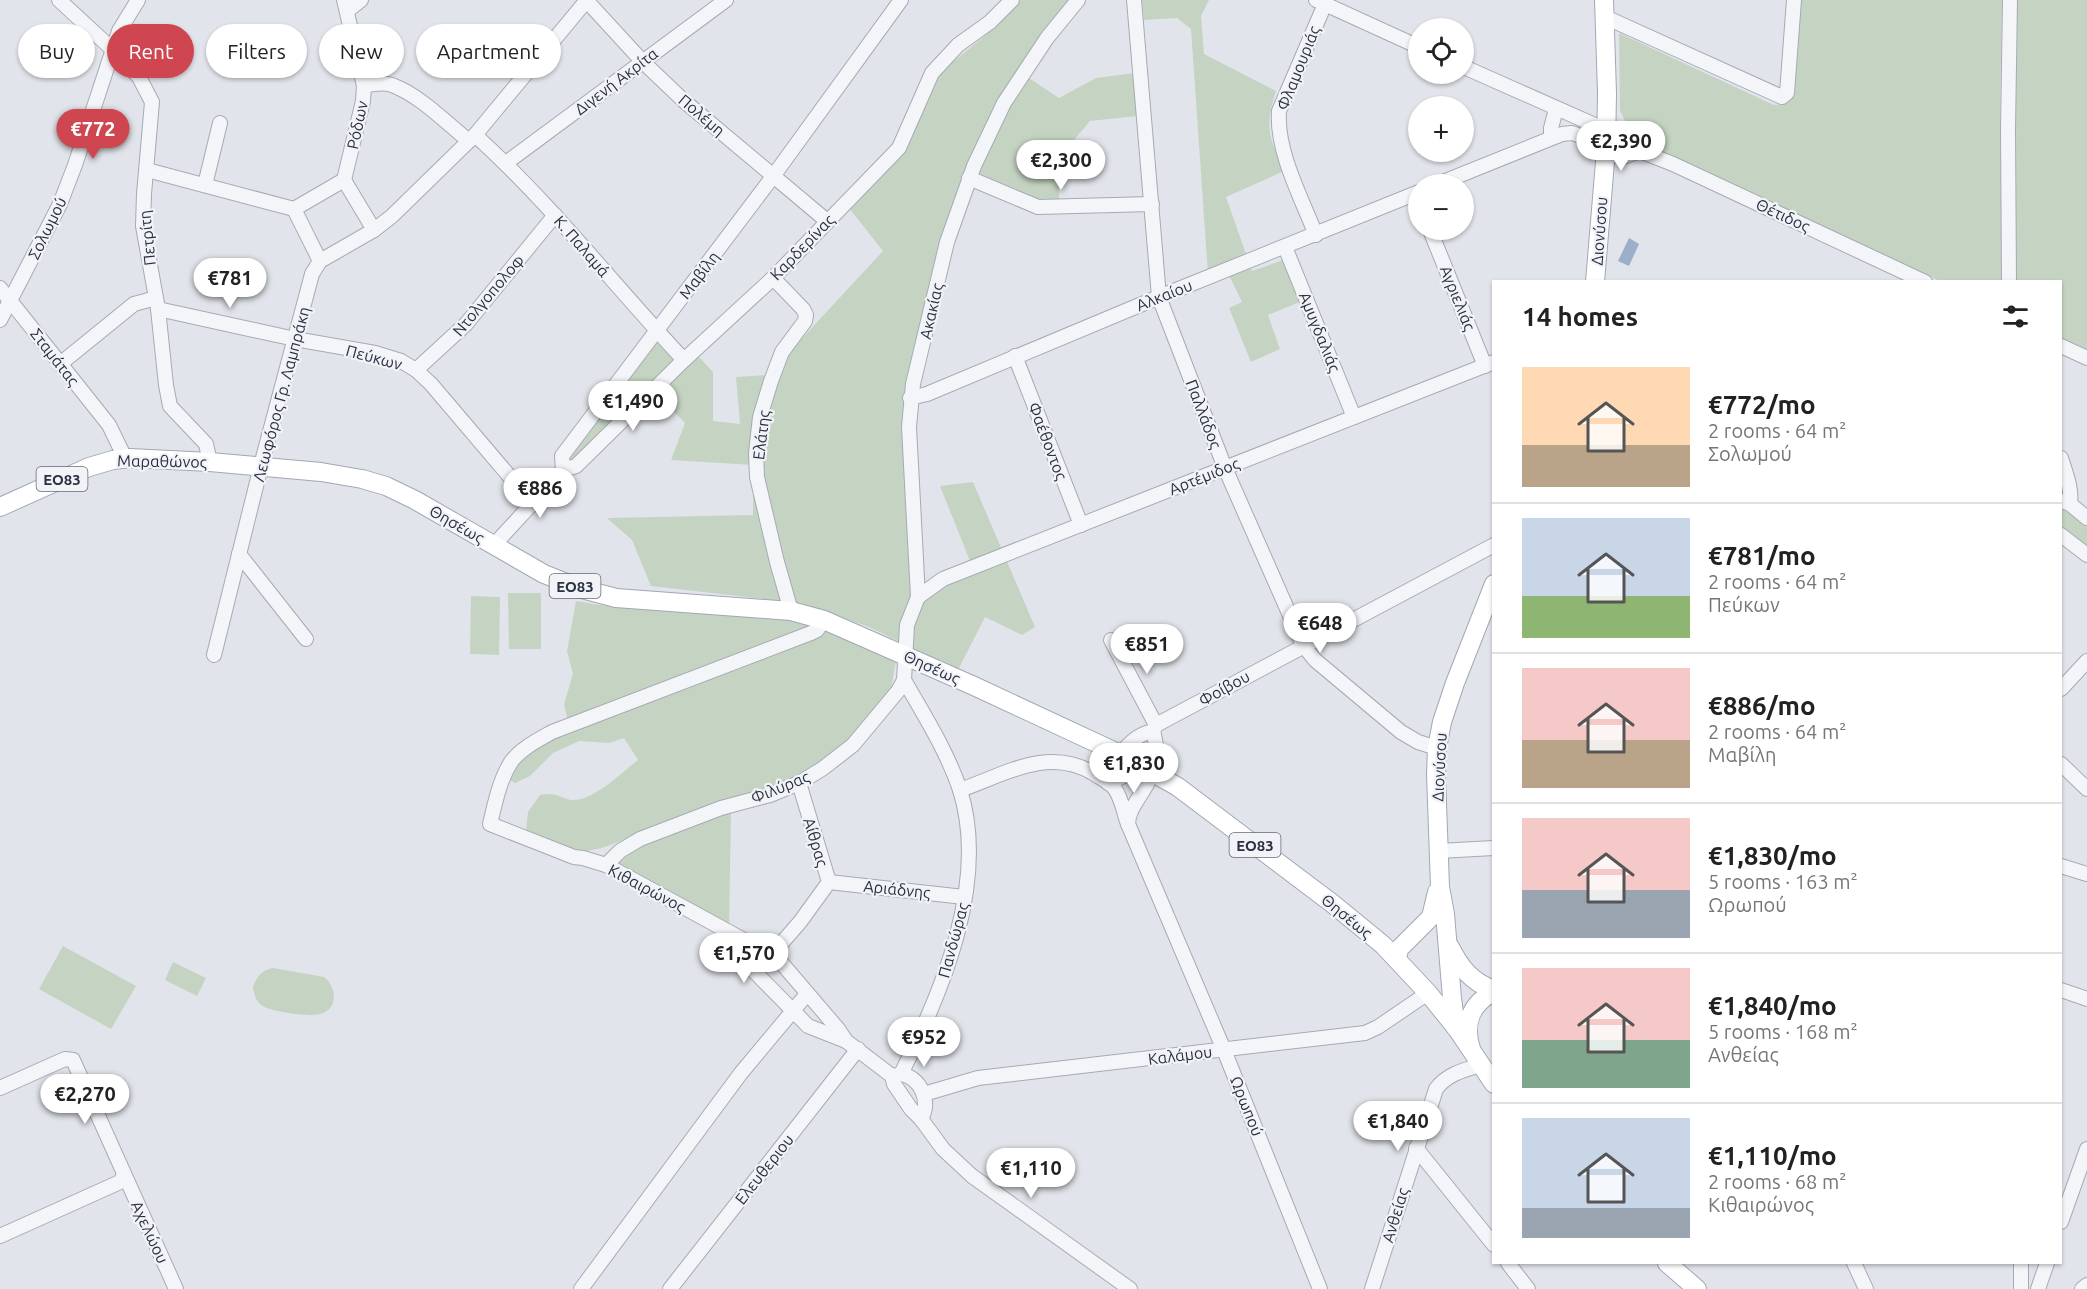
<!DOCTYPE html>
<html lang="en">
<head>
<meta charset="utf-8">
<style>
  :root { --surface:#fff; --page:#f2f2f2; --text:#222; --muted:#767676; --line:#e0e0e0; --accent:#cf4650 }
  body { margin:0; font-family:Ubuntu,sans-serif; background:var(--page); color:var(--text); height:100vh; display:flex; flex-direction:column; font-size:22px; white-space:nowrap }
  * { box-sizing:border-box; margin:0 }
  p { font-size:20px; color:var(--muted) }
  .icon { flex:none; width:33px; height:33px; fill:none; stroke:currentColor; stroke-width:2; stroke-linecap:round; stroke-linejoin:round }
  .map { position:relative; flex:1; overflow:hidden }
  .sheet { position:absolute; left:1492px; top:280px; width:570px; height:984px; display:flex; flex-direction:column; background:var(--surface); border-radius:0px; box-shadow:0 2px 4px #0004 }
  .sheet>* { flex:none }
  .top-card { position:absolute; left:18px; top:24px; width:570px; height:54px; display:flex; gap:12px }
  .fabs { position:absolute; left:1408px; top:18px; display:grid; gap:12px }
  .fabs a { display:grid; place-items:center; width:66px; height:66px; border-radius:50%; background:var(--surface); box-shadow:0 2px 4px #0004; font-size:30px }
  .price { position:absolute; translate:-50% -51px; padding:0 14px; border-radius:21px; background:#fff; color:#222; font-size:20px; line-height:39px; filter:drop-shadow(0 2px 3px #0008) }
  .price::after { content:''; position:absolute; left:50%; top:36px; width:18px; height:14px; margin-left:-9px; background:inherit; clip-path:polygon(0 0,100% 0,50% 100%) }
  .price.on { background:var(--accent); color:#fff }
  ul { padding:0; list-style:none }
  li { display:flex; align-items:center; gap:18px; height:150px; padding:0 30px }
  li+li { border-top:2px solid var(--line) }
  li span { display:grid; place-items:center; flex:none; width:168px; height:120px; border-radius:0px; color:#555 }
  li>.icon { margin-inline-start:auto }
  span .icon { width:72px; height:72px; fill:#fffc; stroke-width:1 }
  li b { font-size:26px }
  h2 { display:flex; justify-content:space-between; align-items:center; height:72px; padding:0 30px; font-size:26px }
  .pill { padding:0 21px; border-radius:27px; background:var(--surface); box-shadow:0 2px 4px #0004; font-size:21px; line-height:54px }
  .pill.on { background:var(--accent); color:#fff }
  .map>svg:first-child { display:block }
  .green { fill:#c5d4c2 }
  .water { fill:#9cafca }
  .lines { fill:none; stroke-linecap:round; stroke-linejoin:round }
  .minor-casing { stroke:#a6aab4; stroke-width:16 }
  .major-casing { stroke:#a1a7b6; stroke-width:20 }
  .minor { stroke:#f4f5f8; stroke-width:14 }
  .major { stroke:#fff; stroke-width:18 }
  .labels { text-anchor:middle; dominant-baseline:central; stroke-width:4.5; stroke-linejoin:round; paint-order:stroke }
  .shield { fill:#f1f3f7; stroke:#656a78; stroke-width:1.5 }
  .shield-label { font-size:15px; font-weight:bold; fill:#293042 }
  .street-label { font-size:16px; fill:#293042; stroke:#f1f3f7 }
</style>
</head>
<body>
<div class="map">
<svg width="2087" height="1289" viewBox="0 0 2087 1289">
  <rect width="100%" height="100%" fill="#e1e4ea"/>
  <g class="green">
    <path d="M1017 0H1069L1017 70 1059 98 1096 78 1135 73 1138 116 1090 121 1058 159 1059 199 1023 204 981 174 967 170 923 320 906 480 909 571 915 601 922 604C937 584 951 580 974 571L940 486 973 482 1035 627 1022 635 985 617 958 670 869 627 800 603 651 586 632 540 607 518 753 515V465L671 460 685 423 658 396 698 356 713 372V421L740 424 736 377 768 375 883 251 849 208 903 152 927 95 942 71 987 34Z"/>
    <path d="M1142 0H1209L1201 16 1204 54 1276 91C1264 127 1269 137 1284 171L1226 197 1252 271 1283 260 1302 301 1268 315 1280 349 1251 362 1229 308 1242 302 1226 269 1208 274 1191 29 1177 18 1144 20Z"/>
    <path d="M1801 0H2002L2000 106 2002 282H1942L1648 146 1629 128 1620 111 1619 33 1774 105 1786 104 1793 96Z"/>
    <path d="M2012 0H2087V351L2061 339V282H2010Z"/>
    <path d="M658 340 677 360 570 463 566 460Z"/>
    <path d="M2061 509 2075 516 2087 527V547L2061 528Z"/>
    <path d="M508 593H541V649H509Z"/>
    <path d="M471 596 500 597 499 655 470 654Z"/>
    <path d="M576 601C623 610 667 611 714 613 746 615 778 615 809 625L789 635 568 721 564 704 573 674 567 651Z"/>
    <path d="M824 630 896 661 890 694 847 743 803 775 770 790 727 801 602 848 581 852 553 845 526 832 528 812 540 795C558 792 556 797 571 800 593 802 622 772 638 760L624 738 609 743 579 741 553 753 530 776 515 783 508 779C521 757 531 750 554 737Z"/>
    <path d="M731 810 729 927 618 864 638 847Z"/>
    <path d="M63 946 136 986 111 1029 39 989Z"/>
    <path d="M173 962 206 978 197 996 165 980Z"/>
    <path d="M273 968 324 977C337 987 339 1009 320 1014 310 1017 268 1012 260 1004 255 1000 254 993 253 987 257 976 262 970 273 968Z"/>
  </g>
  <path class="water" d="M1629 238 1639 244 1629 266 1618 261Z"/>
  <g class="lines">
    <defs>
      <g id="minor">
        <path d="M59 0 112 49 139 77 152 102 144 194 143 226 158 309 166 385 170 406 206 444 210 462"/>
        <path d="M586 0 642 61 684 101 827 221"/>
        <path d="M1134 0 1159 297 1225 468 1303 645 1315 660 1401 732 1418 742 1437 748"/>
        <path d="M1316 0 1419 47"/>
        <path d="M347 11 361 0"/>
        <path d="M1605 17 1782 97 1787 93 1794 0"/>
        <path d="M1464 67 1606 130 1622 138 1640 151 1673 164 1925 282"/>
        <path d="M364 86C373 84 383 82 392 85 421 96 445 122 469 141"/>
        <path d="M475 135C551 204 614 285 684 360"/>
        <path d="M1551 137V128L1556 109"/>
        <path d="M506 163 726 0"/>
        <path d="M147 170 294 209 344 180"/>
        <path d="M969 178 1038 207 1152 204"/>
        <path d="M344 180 363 101 364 86 344 0"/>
        <path d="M344 180 374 230"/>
        <path d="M1438 184 1562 134 1572 133 1586 138 1615 155 1623 157 1640 151"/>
        <path d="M205 185 220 123"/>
        <path d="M294 209 320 261"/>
        <path d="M1430 230 1485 366"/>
        <path d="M1316 235C1301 197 1276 151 1279 111L1325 4"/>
        <path d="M1285 247 1354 417"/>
        <path d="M773 278 803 309 806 315 805 321 782 352 771 381 760 417 756 453 757 477 777 562 791 611"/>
        <path d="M2009 282 2008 130 2010 0"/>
        <path d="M0 288 109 425 125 458"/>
        <path d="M158 309 295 339 375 353 401 361 416 370 431 384 533 504"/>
        <path d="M0 320 60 204 75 165 119 31 138 0"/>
        <path d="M2061 346 2087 358"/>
        <path d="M1015 356 1081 525"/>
        <path d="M60 364 134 304 156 298"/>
        <path d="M416 370 466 324 555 215"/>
        <path d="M910 398 927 394 1159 297 1419 192"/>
        <path d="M2061 458C2066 474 2072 488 2070 504"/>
        <path d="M563 470 576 466 684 360 773 278 899 148 932 73 958 45 990 22 1012 0"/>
        <path d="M2062 501 2070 504 2087 518"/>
        <path d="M2061 535 2087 555"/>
        <path d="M494 545 563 470 562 456 774 175 901 0"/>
        <path d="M239 554 306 639"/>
        <path d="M918 597 943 579 1494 362"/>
        <path d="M824 620 817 630 811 633 552 732C538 740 520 749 511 762 499 781 495 804 490 824L574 857 583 858 606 865 753 945 773 953 838 1029 846 1041 892 1076 894 1084 911 1109 921 1119 943 1149 972 1176 1130 1289"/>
        <path d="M1111 640 1156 725"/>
        <path d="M214 655 264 454 312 274 320 261 374 230 392 216 475 135 587 0"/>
        <path d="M2061 689 2087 661"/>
        <path d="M1120 754C1130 743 1138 734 1153 731L1156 725 1494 545"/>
        <path d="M2061 764 2087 789"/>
        <path d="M1108 783 1126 775 1138 763"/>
        <path d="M960 790C1004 775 1047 746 1093 773 1100 778 1110 782 1115 789 1122 799 1124 814 1128 824L1224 1050 1320 1289"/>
        <path d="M1128 824C1128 813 1135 804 1141 794 1155 773 1160 755 1153 731"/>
        <path d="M1438 851 1494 848"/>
        <path d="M606 865 620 851 640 839 721 808 770 795 799 783 822 769 853 745 898 691 904 680 907 625 918 597 909 427 913 384 947 242 974 166 1004 103 1047 38 1078 0"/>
        <path d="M2061 866 2087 874"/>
        <path d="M829 882 964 897"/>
        <path d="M753 945 744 961 808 1026 846 1041"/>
        <path d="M773 953 800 922 829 882 799 783"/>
        <path d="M2061 990 2087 999"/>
        <path d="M901 1074C921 1078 931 1101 921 1119"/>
        <path d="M892 1076 901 1074C942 992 989 882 960 790 947 751 924 715 904 680"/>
        <path d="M0 1088 65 1059 73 1060 176 1289"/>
        <path d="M924 1094 978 1078 1365 1033 1378 1027 1428 993"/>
        <path d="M1416 1148 1494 1245"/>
        <path d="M2061 1222 2087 1149"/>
        <path d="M0 1236 120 1182 124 1175"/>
        <path d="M1508 1263 1528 1289"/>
        <path d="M1854 1263 1866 1289"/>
        <path d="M2021 1263V1289"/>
        <path d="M581 1289 741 1073 807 994"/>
        <path d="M670 1289 858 1049"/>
        <path d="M1372 1289 1436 1089C1447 1074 1464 1070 1481 1065"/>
        <path d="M2038 1289 2047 1263"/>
        <path d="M2082 1289 2087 1285"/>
      </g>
      <g id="major">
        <path d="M1595 282 1606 150 1607 93 1604 0"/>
        <path d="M0 507 89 467 113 460 130 458 210 462 321 472 362 479 386 486 415 500 544 574 582 589 616 598 791 611 824 620 974 686 1120 754 1178 787 1333 904 1383 945 1428 993 1457 1029 1494 1084"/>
        <path d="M1450 947C1460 967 1471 982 1494 990"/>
        <path d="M1397 959 1399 949 1431 917 1437 892"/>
        <path d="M1456 1028 1452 998 1445 914 1440 887 1436 774 1437 748 1442 722 1455 683 1494 584"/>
        <path d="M1471 1049C1463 1024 1471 1003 1494 992"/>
        <path d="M1667 1263 1697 1289"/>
      </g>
    </defs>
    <use href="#minor" class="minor-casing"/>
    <use href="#major" class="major-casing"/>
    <use href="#minor" class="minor"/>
    <use href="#major" class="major"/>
  </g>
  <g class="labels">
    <g class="shield">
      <rect x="36.5" y="467" width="51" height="24" rx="4.5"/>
      <rect x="549.5" y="574" width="51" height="24" rx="4.5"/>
      <rect x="1229.5" y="833" width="51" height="24" rx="4.5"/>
    </g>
    <g class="shield-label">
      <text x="62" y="479">ΕΟ83</text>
      <text x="575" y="586">ΕΟ83</text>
      <text x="1255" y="845">ΕΟ83</text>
    </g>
    <g class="street-label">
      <text transform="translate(1298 68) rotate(-68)">Φλαμουριάς</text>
      <text transform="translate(616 81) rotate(-37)">Διγενή Ακρίτα</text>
      <text transform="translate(702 115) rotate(40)">Πολέμη</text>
      <text transform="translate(357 125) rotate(-78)">Ρόδων</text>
      <text transform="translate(1783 215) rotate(25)">Θέτιδος</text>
      <text transform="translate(47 228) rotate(-64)">Σολωμού</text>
      <text transform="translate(1599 231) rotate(-86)">Διονύσου</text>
      <text transform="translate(147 238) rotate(-96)">Πετρίτη</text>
      <text transform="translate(582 246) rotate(49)">Κ. Παλαμά</text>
      <text transform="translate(802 247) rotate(-46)">Καρδερίνας</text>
      <text transform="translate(699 275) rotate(-53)">Μαβίλη</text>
      <text transform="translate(488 295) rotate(-50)">Ντολγοπολοφ</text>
      <text transform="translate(1164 295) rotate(-22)">Αλκαίου</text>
      <text transform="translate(1458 298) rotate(68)">Αγριελιάς</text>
      <text transform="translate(931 311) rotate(-77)">Ακακίας</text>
      <text transform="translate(1320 332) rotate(68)">Αμυγδαλιάς</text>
      <text transform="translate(55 357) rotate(52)">Σταμάτας</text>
      <text transform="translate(374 357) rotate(15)">Πεύκων</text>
      <text transform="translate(281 394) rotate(-75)">Λεωφόρος Γρ. Λαμπράκη</text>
      <text transform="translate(1204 414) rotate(69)">Παλλάδος</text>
      <text transform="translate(761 435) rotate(-83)">Ελάτης</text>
      <text transform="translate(1048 441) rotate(69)">Φαέθοντος</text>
      <text transform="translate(162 461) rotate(1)">Μαραθώνος</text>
      <text transform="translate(1204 476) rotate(-22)">Αρτέμιδος</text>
      <text transform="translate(457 524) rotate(30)">Θησέως</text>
      <text transform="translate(932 667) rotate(24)">Θησέως</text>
      <text transform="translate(1224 688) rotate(-29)">Φοίβου</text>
      <text transform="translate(1439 767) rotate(-87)">Διονύσου</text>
      <text transform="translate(780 787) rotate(-22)">Φιλύρας</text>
      <text transform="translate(816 842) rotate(73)">Αίθρας</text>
      <text transform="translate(647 888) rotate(28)">Κιθαιρώνος</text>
      <text transform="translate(897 889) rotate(6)">Αριάδνης</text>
      <text transform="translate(1347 916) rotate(39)">Θησέως</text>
      <text transform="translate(953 940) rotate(-75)">Πανδώρας</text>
      <text transform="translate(1180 1055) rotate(-7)">Καλάμου</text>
      <text transform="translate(1247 1106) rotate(68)">Ωρωπού</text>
      <text transform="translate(764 1169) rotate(-52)">Ελευθεριου</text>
      <text transform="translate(1395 1215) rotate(-73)">Ανθείας</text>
      <text transform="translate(150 1232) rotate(65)">Αχελώου</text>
    </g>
  </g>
</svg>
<div class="fabs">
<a><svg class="icon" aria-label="locate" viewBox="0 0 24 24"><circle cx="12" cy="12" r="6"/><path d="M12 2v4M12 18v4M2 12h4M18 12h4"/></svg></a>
<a>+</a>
<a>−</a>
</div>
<b class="price on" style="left:93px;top:160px">€772</b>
<b class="price" style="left:1621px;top:172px">€2,390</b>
<b class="price" style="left:1061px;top:191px">€2,300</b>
<b class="price" style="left:230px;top:309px">€781</b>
<b class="price" style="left:633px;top:432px">€1,490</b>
<b class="price" style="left:540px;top:519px">€886</b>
<b class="price" style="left:1320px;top:654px">€648</b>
<b class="price" style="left:1147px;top:675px">€851</b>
<b class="price" style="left:1134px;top:794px">€1,830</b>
<b class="price" style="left:744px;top:984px">€1,570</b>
<b class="price" style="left:924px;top:1068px">€952</b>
<b class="price" style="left:85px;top:1125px">€2,270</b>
<b class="price" style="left:1398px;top:1152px">€1,840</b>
<b class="price" style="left:1031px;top:1199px">€1,110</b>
<div class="top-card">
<a class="pill">Buy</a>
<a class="pill on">Rent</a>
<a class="pill">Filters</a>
<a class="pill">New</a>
<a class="pill">Apartment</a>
</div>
<section class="sheet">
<h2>14 homes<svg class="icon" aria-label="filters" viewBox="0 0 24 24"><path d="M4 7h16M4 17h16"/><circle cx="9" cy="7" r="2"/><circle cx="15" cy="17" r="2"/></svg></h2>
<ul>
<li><span style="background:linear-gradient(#ffd9b3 65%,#b9a48a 0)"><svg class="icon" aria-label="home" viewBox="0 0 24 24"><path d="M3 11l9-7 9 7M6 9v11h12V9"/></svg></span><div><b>€772/mo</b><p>2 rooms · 64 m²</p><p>Σολωμού</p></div></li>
<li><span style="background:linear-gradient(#c9d6e8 65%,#8fb573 0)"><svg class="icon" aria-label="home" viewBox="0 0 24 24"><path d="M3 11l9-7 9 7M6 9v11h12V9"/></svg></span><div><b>€781/mo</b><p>2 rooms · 64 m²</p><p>Πεύκων</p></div></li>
<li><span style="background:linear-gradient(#f6c9c9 60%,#b9a48a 0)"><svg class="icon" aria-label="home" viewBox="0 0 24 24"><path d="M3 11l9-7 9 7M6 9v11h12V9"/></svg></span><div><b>€886/mo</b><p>2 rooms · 64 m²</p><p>Μαβίλη</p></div></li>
<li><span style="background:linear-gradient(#f6c9c9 60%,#9aa5b1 0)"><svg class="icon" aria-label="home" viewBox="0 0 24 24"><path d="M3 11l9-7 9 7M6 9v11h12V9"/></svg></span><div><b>€1,830/mo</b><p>5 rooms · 163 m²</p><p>Ωρωπού</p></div></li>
<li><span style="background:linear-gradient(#f6c9c9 60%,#7fa58c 0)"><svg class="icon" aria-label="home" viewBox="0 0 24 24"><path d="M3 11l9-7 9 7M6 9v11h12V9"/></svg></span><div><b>€1,840/mo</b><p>5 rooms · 168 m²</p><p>Ανθείας</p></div></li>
<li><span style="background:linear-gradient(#c9d6e8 75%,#9aa5b1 0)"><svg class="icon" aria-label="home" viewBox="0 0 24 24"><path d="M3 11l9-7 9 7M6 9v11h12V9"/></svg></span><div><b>€1,110/mo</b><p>2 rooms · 68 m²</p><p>Κιθαιρώνος</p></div></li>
</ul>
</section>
</div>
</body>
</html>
